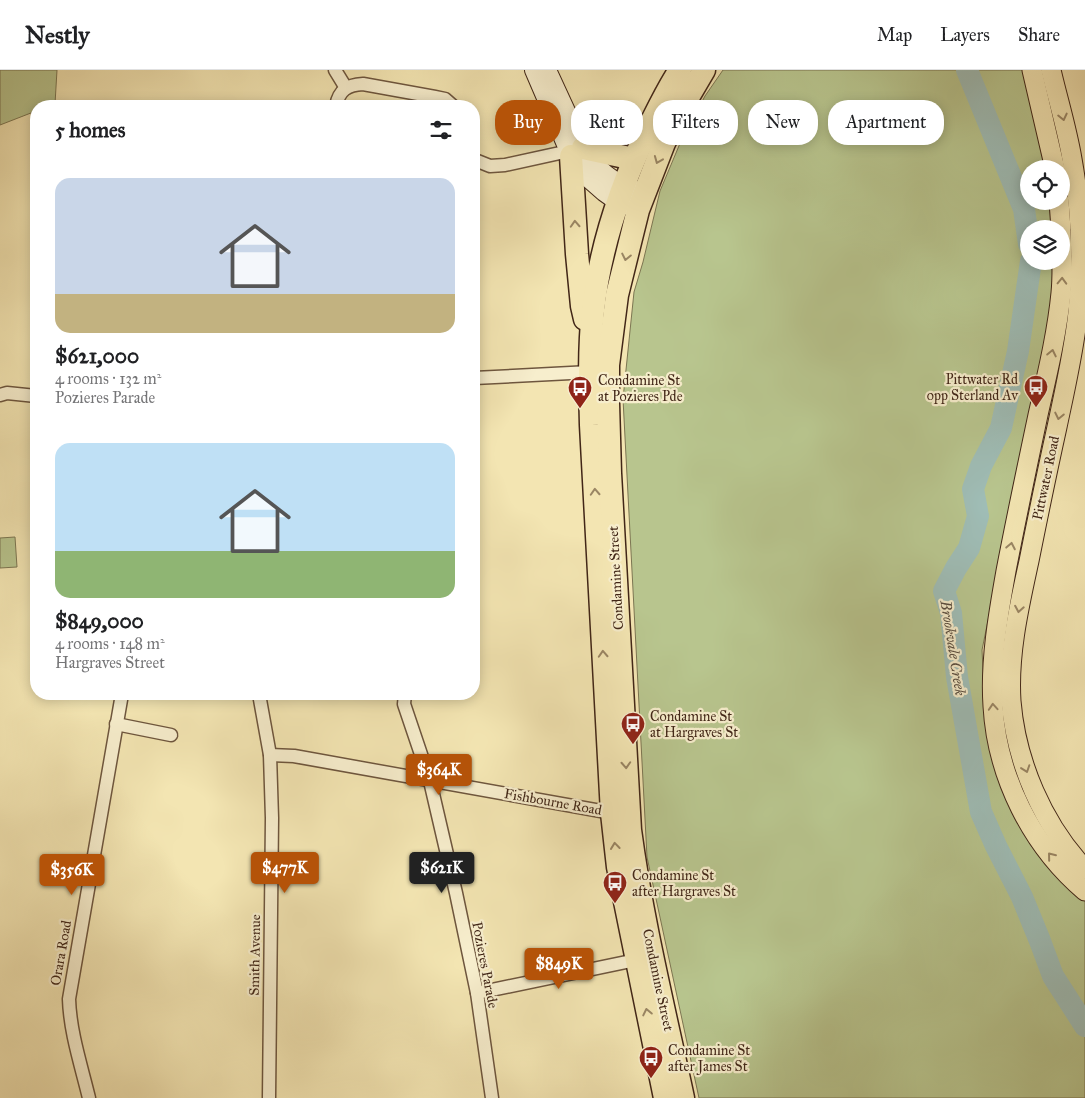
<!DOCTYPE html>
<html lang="en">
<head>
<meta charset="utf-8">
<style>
  :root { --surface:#fff; --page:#f6f6f6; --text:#202124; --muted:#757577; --line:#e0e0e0; --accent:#b45309 }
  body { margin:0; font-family:"IM FELL Great Primer",serif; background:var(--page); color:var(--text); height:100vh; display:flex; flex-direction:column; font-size:19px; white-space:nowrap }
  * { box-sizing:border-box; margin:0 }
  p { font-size:16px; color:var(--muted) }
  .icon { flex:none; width:28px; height:28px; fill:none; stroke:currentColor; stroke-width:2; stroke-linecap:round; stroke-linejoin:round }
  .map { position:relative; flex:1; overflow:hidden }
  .details { position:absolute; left:30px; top:30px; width:450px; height:600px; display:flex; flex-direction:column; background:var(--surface); border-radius:20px; box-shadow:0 2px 12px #0003 }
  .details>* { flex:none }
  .guide { position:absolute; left:495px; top:30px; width:475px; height:45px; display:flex; gap:10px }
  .buttons { position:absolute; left:1020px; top:90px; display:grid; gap:10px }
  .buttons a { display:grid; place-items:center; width:50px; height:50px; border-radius:50%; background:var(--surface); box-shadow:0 2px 12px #0003; font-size:25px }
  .price { position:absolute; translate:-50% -42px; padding:0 11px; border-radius:5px; background:var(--accent); color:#fff; font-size:16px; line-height:32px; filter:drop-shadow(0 1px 2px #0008) }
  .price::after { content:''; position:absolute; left:50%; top:30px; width:15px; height:11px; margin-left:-8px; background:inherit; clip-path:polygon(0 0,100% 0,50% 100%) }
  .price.current { background:#222; color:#fff }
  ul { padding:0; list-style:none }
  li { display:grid; align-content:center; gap:10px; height:265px; padding:0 25px }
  li span { display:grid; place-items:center; height:155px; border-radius:15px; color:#555 }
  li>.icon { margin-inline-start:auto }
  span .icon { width:90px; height:90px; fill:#fffc; stroke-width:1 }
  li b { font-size:21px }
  h2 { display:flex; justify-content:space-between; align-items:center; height:60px; padding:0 25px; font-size:21px }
  .pill { padding:0 18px; border-radius:20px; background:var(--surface); box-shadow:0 2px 12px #0003; font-size:18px; line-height:45px }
  .pill.current { background:var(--accent); color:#fff }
  header { display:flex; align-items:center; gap:30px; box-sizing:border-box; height:70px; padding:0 25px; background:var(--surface); border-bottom:1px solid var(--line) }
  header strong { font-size:24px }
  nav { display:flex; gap:28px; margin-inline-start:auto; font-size:18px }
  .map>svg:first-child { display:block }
  .green { fill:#b8c58e; stroke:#7c7652 }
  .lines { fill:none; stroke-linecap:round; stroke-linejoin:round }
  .river { stroke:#9fbdb6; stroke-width:22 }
  .street-casing { stroke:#6e563e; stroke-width:15 }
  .secondary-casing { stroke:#412617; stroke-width:20 }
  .primary-casing { stroke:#412617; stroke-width:21 }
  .highway-casing { stroke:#412617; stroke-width:25 }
  .street { stroke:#f7eecd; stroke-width:12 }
  .secondary { stroke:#f7eecd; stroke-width:18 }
  .primary { stroke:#f3e5b2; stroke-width:19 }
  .highway { stroke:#f3e5b2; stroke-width:22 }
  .oneway { stroke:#9a8664 }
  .labels { text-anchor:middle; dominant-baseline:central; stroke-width:4.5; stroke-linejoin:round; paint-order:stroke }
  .poi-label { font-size:14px; fill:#412617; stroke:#f7eecd; text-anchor:start }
  .street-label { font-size:14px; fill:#412617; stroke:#f7eecd }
  .water-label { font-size:15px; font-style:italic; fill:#584c3f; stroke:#f7eecd }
</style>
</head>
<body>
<header>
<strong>Nestly</strong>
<nav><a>Map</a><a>Layers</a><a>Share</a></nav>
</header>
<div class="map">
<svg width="1085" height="1028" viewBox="0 0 1085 1028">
  <rect width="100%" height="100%" fill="#f3e5b2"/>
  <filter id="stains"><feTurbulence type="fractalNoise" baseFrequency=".004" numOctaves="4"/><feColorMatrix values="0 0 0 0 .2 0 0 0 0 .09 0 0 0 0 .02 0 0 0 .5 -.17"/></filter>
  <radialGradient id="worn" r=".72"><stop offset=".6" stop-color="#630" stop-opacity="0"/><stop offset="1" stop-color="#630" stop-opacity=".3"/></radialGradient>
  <g class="green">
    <path d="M0 0H57L55 34 49 36H36V41L0 55Z"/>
    <path d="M723 0H1025L1048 99H1029V131H1051L1053 159H1029V191H1056L1052 254 1012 433 982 580 985 641 997 703 1028 770 1085 831V1028H699L647 787 623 329 634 222 643 192 660 121 681 71 705 26Z"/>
    <path d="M15 467 17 497 0 498V468Z"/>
  </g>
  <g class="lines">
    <g class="river">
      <path d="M967 0 1024 139 1029 174"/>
      <path d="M1031 191 1018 281 1001 358 981 396 973 419 978 446 969 478 956 498 944 521 951 543 957 607 981 742 996 776 1022 827 1040 871 1053 906 1085 956"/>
    </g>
    <defs>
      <g id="street">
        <path d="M335 0 346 18"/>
        <path d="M336 36C339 20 347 15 363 14L435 27 445 29 453 36"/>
        <path d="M474 88 475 90 490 96 505 95 569 81"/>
        <path d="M474 308 590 302"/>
        <path d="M0 325 7 323 36 326"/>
        <path d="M259 624 270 685 272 748 269 1028"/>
        <path d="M405 624 404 634 430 711 456 823 477 923 492 1028"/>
        <path d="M116 654 171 665"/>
        <path d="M270 685 294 686 612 743"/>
        <path d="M477 923 636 890"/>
        <path d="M89 1028C81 995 70 962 69 929L122 624"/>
      </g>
      <g id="secondary">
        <path d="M534 0 571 86 588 108 604 122 618 132 629 136"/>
        <path d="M547 0 583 78C598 100 610 111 635 120"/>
      </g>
      <g id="primary">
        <path d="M1032 0 1055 99"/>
        <path d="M1051 0C1058 30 1067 59 1072 89 1081 139 1083 192 1078 242 1074 281 1065 319 1057 357 1047 402 1038 446 1029 491 1019 537 1008 584 1011 631 1016 692 1043 755 1085 799"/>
        <path d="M1059 131 1061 159"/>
        <path d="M1061 162C1062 182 1063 202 1061 223 1057 264 1047 305 1038 345 1027 397 1016 449 1006 501 998 546 990 591 993 636 997 707 1032 776 1085 821"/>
      </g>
      <g id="highway">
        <path d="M583 78 634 89"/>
        <path d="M571 86 577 184 582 236 585 249"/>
        <path d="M665 1028 618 797 612 743 591 355C590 317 589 279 593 241 600 177 621 115 649 57 659 37 668 18 680 0"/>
        <path d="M683 1028C664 939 642 850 630 760L610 403 608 333V295L617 225 638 140 664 73 680 41 704 0"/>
      </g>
    </defs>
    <use href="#street" class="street-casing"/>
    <use href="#secondary" class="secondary-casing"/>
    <use href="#primary" class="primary-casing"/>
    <use href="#highway" class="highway-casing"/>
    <use href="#street" class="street"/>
    <use href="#secondary" class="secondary"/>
    <use href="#primary" class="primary"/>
    <use href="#highway" class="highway"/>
  </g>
  <defs><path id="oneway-chevron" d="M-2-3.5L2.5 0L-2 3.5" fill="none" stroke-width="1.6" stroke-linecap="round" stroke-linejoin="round" transform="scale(1.25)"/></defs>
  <g class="oneway">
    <use href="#oneway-chevron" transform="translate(1063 47) rotate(77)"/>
    <use href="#oneway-chevron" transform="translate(658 90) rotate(112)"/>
    <use href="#oneway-chevron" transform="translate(575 154) rotate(-93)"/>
    <use href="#oneway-chevron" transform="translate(626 187) rotate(102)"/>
    <use href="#oneway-chevron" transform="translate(1062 211) rotate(-88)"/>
    <use href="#oneway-chevron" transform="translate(1052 283) rotate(-78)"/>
    <use href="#oneway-chevron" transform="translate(1059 346) rotate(102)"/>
    <use href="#oneway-chevron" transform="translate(595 422) rotate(-93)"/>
    <use href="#oneway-chevron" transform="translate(1011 476) rotate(-79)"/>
    <use href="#oneway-chevron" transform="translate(1019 539) rotate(100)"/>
    <use href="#oneway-chevron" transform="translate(603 584) rotate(-93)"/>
    <use href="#oneway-chevron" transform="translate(993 637) rotate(-94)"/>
    <use href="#oneway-chevron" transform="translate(626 695) rotate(87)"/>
    <use href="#oneway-chevron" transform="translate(1026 699) rotate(71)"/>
    <use href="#oneway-chevron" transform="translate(615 776) rotate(-96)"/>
    <use href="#oneway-chevron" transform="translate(1051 786) rotate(-129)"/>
    <use href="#oneway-chevron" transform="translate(647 942) rotate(-102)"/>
  </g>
  <defs>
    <symbol id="bus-pin" viewBox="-11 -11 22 30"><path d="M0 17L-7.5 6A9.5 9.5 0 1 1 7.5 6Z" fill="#8f2418" stroke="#f7eecd"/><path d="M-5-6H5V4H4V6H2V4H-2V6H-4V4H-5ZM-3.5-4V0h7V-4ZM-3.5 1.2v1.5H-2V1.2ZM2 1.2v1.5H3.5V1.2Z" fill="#fff"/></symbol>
  </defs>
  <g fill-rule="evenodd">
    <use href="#bus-pin" x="1022" y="303" width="28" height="38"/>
    <use href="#bus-pin" x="566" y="304" width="28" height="38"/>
    <use href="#bus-pin" x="619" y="640" width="28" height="38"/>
    <use href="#bus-pin" x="601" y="799" width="28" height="38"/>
    <use href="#bus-pin" x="637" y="974" width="28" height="38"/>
  </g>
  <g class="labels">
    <g class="poi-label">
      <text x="1018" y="309" text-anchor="end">Pittwater Rd<tspan x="1018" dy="16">opp Sterland Av</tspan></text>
      <text x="598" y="310">Condamine St<tspan x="598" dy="16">at Pozieres Pde</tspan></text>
      <text x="650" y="646">Condamine St<tspan x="650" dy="16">at Hargraves St</tspan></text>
      <text x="632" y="805">Condamine St<tspan x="632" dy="16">after Hargraves St</tspan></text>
      <text x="668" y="980">Condamine St<tspan x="668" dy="16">after James St</tspan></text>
    </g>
    <g class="street-label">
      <text transform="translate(1046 408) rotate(-78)">Pittwater Road</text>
      <text transform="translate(616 508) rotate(-93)">Condamine Street</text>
      <text transform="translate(553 732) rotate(10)">Fishbourne Road</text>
      <text transform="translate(61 883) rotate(-80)">Orara Road</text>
      <text transform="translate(255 885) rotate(-89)">Smith Avenue</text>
      <text transform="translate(485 895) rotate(79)">Pozieres Parade</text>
      <text transform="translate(658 910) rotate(78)">Condamine Street</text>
    </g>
    <g class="water-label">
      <text transform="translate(953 578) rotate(81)">Brookvale Creek</text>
    </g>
  </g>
  <rect width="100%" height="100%" filter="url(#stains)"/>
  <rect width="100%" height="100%" fill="url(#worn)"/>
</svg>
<div class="buttons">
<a><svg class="icon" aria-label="locate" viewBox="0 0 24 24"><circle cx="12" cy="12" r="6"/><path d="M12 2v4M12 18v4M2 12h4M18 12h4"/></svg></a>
<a><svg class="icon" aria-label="layers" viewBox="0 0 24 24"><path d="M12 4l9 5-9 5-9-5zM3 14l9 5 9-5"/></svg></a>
</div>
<b class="price" style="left:439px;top:726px">$364K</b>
<b class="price" style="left:285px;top:824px">$477K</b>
<b class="price current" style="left:442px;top:824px">$621K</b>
<b class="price" style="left:72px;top:826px">$356K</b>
<b class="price" style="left:559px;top:920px">$849K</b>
<div class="guide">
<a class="pill current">Buy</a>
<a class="pill">Rent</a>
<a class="pill">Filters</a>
<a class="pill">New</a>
<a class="pill">Apartment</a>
</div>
<section class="details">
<h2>5 homes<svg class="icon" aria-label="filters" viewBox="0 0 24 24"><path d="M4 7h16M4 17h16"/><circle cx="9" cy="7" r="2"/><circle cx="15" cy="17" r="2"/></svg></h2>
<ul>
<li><span style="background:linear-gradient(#c9d6e8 75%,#c2b280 0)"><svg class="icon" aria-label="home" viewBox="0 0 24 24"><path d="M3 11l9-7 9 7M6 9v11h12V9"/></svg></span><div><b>$621,000</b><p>4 rooms · 132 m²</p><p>Pozieres Parade</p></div></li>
<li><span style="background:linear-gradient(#bfe0f5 70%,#8fb573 0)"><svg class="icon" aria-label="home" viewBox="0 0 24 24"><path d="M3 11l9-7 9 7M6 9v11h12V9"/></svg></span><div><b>$849,000</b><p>4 rooms · 148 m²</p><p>Hargraves Street</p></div></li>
</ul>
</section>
</div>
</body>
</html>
